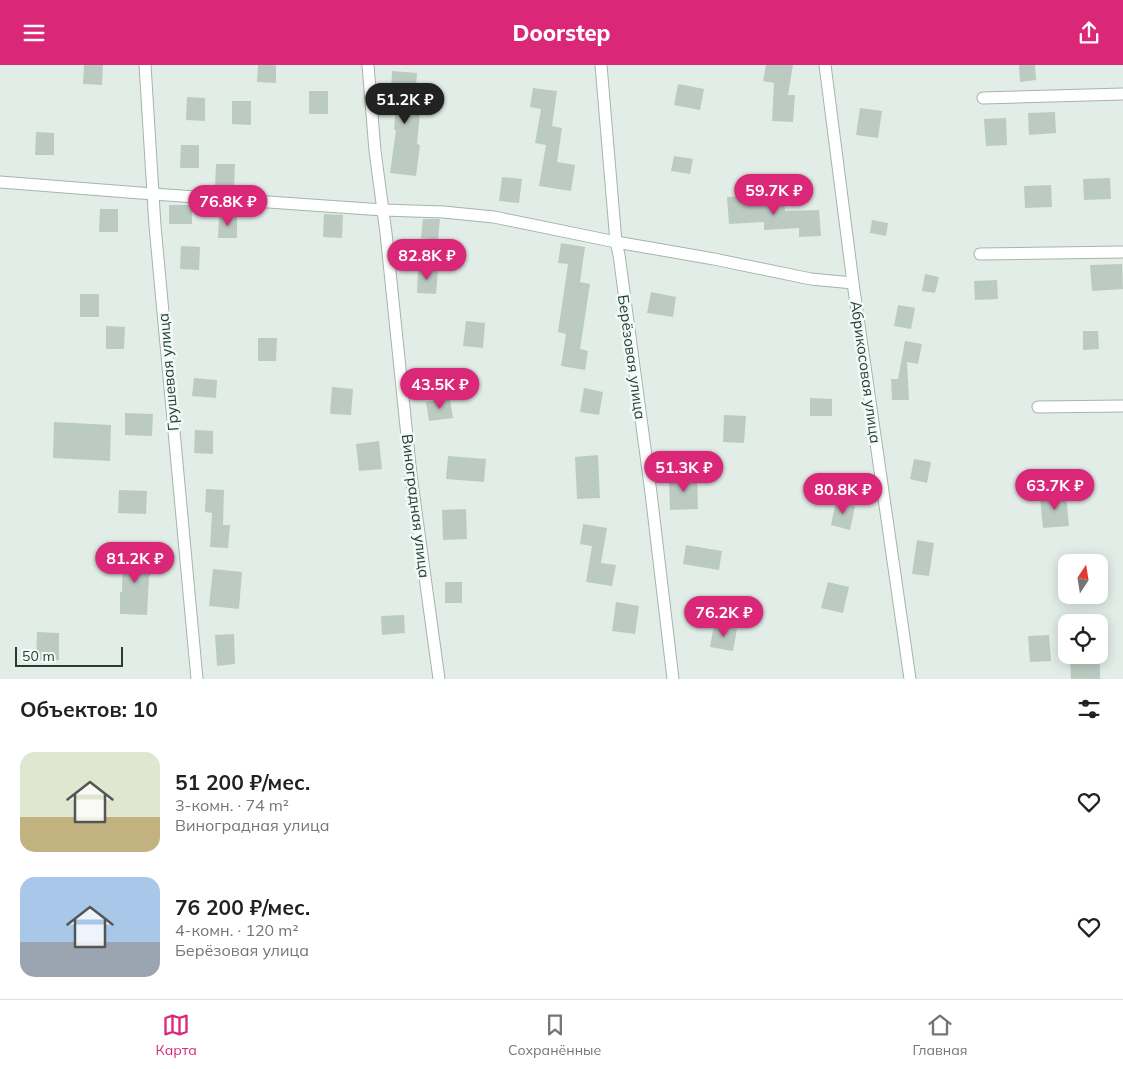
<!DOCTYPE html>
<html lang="ru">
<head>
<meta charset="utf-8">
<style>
  :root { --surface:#fff; --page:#f6f6f6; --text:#202124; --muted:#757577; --line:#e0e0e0; --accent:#db2777 }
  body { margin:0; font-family:Mulish,sans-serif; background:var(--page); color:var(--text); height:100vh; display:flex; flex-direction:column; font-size:19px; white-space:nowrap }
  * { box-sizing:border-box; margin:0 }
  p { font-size:16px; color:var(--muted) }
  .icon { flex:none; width:28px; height:28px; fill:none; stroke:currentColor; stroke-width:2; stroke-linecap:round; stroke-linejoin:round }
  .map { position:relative; height:614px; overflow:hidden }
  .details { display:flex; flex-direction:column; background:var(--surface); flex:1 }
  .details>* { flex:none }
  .needle { width:32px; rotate:12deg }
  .fabs { position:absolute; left:1058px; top:489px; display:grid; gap:10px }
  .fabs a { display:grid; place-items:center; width:50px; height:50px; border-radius:10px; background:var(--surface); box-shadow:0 2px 12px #0003; font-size:25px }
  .scale { position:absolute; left:15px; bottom:12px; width:108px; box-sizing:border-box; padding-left:5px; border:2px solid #213f33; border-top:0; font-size:14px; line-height:18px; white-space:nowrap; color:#213f33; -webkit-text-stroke:4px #f3f9f6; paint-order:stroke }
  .price { position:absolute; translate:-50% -42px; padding:0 11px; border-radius:18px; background:var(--accent); color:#fff; font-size:16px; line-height:32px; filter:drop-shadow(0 1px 2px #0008) }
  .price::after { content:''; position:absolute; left:50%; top:30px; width:15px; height:11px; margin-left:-8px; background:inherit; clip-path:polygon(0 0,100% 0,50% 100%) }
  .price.on { background:#222; color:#fff }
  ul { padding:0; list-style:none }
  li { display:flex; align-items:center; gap:15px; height:125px; padding:0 20px }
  li span { display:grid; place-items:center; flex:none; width:140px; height:100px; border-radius:15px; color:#555 }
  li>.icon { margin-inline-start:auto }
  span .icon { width:60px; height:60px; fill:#fffc; stroke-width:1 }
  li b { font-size:21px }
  h2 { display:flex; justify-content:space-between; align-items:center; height:60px; padding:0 20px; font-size:21px }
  header { display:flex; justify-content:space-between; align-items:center; height:65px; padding:0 20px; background:var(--accent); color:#fff; font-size:22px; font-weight:800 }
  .tab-bar { display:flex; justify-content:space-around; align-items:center; height:70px; border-top:1px solid var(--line); background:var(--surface); font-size:14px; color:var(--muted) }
  .tab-bar a { display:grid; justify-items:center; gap:2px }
  .tab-bar .on { color:var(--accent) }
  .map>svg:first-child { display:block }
  .building { fill:#bbcbc2 }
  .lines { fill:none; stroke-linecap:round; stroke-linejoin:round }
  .minor-casing { stroke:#a4b5ad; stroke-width:13 }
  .minor { stroke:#fff; stroke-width:11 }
  .labels { text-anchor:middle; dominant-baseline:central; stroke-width:5; stroke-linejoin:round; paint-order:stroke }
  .street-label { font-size:15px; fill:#213f33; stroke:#f3f9f6 }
</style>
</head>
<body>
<header><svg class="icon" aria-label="menu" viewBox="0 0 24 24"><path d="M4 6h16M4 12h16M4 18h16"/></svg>Doorstep<svg class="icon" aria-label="share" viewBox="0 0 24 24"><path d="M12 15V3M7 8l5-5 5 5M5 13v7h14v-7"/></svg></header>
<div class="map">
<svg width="1123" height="614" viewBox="0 0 1123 614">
  <rect width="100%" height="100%" fill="#e2ede7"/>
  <g class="building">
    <path d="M84 0H103L102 20 83 19Z"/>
    <path d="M258 0H276V18L257 17Z"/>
    <path d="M766 0H793L788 30H795L793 57 772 56 774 18 763 16Z"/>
    <path d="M1019 0H1035L1036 15 1020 17Z"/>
    <path d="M392 6 417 8 414 46 420 47 417 79 420 80 416 111 390 108 396 65H394L397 26H391Z"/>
    <path d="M678 19 704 24 700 45 674 40Z"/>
    <path d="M533 23 557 26 552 61 562 63 557 97 575 100 571 126 539 121 546 80 535 78 541 44 530 42Z"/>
    <rect x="309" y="26" width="19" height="23"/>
    <path d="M187 32 205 33V56L186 55Z"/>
    <path d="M232 36H251V60L232 59Z"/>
    <path d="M860 43 882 46 878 73 856 70Z"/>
    <path d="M1055 47 1056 68 1029 70 1028 48Z"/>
    <path d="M1006 53 1007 80 986 81 984 54Z"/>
    <path d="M36 67 54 68V90H35Z"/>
    <path d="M181 80H199V103H180Z"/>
    <path d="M674 91 693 94 690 109 671 106Z"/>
    <path d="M216 99H235L234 122H215Z"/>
    <path d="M502 112 522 114 519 138 499 136Z"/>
    <path d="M1110 113 1111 134 1084 135 1083 114Z"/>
    <path d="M1051 120 1052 142 1025 143 1024 121Z"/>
    <path d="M749 131V139L784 137 785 146 819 145 821 171 799 172V163L764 165V157L729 159 727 132Z"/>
    <rect x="169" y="140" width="23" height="19"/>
    <path d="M100 144H118V167H99Z"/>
    <path d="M324 149 343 150 342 173 323 172Z"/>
    <path d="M219 150H237V173H218Z"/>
    <path d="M423 154H440L438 175 421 173Z"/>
    <path d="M872 155 888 158 886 171 870 168Z"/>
    <path d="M561 178 585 182 580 217 590 219 580 284 588 286 585 305 561 301 566 269 558 267 568 199 558 198Z"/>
    <path d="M181 181 200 182 199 205 180 204Z"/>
    <path d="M1122 199 1123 224 1092 226 1090 200Z"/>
    <path d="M418 203 438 205 436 229 417 228Z"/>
    <path d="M925 209 939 212 935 228 922 226Z"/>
    <path d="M997 215 998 234 975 235 974 216Z"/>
    <path d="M651 227 676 232 673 252 647 248Z"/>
    <rect x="80" y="229" width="19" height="23"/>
    <path d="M898 240 915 243 911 264 894 261Z"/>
    <path d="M466 256 485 258 483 283 463 281Z"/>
    <path d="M106 261 125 262 124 284H106Z"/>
    <path d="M1083 266H1098L1099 284 1083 285Z"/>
    <path d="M258 273H277L276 296H258Z"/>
    <path d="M905 276 922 279 918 299 907 297 909 335H892L891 314H898Z"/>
    <path d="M194 313 217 315 216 333 192 331Z"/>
    <path d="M332 322 353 324 351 350 330 349Z"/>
    <path d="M584 323 603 327 599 350 580 347Z"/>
    <path d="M810 333 832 334V351H810Z"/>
    <path d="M450 334 453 353 429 356 426 337Z"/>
    <path d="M125 348 153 349 152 371 125 370Z"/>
    <path d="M724 350 746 351 744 378 723 377Z"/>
    <path d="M54 357 111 360 110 396 53 393Z"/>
    <path d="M195 365 213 366V389L194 388Z"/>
    <path d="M379 376 382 404 359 406 356 379Z"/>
    <path d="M598 390 600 433 577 434 575 392Z"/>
    <path d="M448 391 486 394 484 417 446 414Z"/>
    <path d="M914 394 931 397 927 418 910 414Z"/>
    <path d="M697 410 698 444 670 445 669 411Z"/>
    <path d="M206 424 224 425 223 460H230L228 483 210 482 212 448 205 447Z"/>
    <path d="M119 425 147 426 146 449 118 448Z"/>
    <path d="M1066 429 1069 461 1043 463 1040 432Z"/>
    <path d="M836 436 855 441 850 465 831 460Z"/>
    <path d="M466 444 467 474 443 475 442 445Z"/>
    <path d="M583 459 607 463 601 498 616 500 612 521 586 517 592 481 580 479Z"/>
    <path d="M917 475 934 478 929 511 912 509Z"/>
    <path d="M686 480 722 486 719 505 683 499Z"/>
    <path d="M123 488 151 489 150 511H149L147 550 120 549V527H122Z"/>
    <path d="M213 504 242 507 239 544 209 541Z"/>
    <rect x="445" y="517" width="17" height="21"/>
    <path d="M828 517 849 522 843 548 821 543Z"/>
    <path d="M616 537 639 541 635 569 612 566Z"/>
    <path d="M404 550 405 568 382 570 381 551Z"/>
    <path d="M714 560 737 564 733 586 710 582Z"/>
    <path d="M37 567 59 568V595H36Z"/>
    <path d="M234 569 235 599 217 601 215 570Z"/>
    <path d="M1049 570 1051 596 1030 597 1028 571Z"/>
    <path d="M1070 594H1100V614H1071Z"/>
  </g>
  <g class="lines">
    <defs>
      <g id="minor">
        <path d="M145 0 155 161 197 614"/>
        <path d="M368 0 375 86 386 168 411 410 439 614"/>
        <path d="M601 0 616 177 619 190 651 428 673 614"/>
        <path d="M825 0 853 218 910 614"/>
        <path d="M983 33 1123 29"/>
        <path d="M0 117 153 129 383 145 443 147 494 152 616 177 714 194 811 214 853 218"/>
        <path d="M980 189 1123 187"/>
        <path d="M1038 342 1123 341"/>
      </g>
    </defs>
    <use href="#minor" class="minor-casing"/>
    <use href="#minor" class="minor"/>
  </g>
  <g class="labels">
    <g class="street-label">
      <text transform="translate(632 292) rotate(82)">Берёзовая улица</text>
      <text transform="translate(168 307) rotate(-95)">Грушевая улица</text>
      <text transform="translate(866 307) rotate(82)">Абрикосовая улица</text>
      <text transform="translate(416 441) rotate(83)">Виноградная улица</text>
    </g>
  </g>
</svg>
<div class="fabs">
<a><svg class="needle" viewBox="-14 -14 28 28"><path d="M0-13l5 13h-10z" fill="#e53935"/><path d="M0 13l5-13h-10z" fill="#757577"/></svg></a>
<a><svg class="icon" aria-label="locate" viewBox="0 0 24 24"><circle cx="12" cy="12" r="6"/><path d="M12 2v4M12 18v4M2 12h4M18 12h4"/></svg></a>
</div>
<div class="scale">50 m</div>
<b class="price on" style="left:405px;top:60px">51.2K ₽</b>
<b class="price" style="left:774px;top:151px">59.7K ₽</b>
<b class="price" style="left:228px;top:162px">76.8K ₽</b>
<b class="price" style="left:427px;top:216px">82.8K ₽</b>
<b class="price" style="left:440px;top:345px">43.5K ₽</b>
<b class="price" style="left:684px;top:428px">51.3K ₽</b>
<b class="price" style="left:1055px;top:446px">63.7K ₽</b>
<b class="price" style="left:843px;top:450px">80.8K ₽</b>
<b class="price" style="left:135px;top:519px">81.2K ₽</b>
<b class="price" style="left:724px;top:573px">76.2K ₽</b>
</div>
<section class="details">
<h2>Объектов: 10<svg class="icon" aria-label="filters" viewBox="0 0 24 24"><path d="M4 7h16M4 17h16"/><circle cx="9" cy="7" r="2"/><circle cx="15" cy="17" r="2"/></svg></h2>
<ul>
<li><span style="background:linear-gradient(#dfe7d0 65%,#c2b280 0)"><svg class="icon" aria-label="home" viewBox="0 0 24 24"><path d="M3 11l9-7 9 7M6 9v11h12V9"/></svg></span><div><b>51 200 ₽/мес.</b><p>3-комн. · 74 m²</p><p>Виноградная улица</p></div><svg class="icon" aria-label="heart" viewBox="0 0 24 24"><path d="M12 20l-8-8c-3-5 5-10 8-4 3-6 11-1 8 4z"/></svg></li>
<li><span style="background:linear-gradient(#a9c7e8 65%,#9aa5b1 0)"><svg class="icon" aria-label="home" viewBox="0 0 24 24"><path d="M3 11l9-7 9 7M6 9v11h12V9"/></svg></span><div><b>76 200 ₽/мес.</b><p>4-комн. · 120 m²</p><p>Берёзовая улица</p></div><svg class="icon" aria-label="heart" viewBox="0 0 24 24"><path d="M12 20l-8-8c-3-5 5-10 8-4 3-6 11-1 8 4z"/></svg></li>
</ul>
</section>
<nav class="tab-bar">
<a class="on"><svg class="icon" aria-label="map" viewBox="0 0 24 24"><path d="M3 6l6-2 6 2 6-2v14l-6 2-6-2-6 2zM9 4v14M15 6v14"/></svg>Карта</a>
<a><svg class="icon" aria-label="saved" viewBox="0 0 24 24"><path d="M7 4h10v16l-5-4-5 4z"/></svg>Сохранённые</a>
<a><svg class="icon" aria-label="home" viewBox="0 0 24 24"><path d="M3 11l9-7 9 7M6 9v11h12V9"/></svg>Главная</a>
</nav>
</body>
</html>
